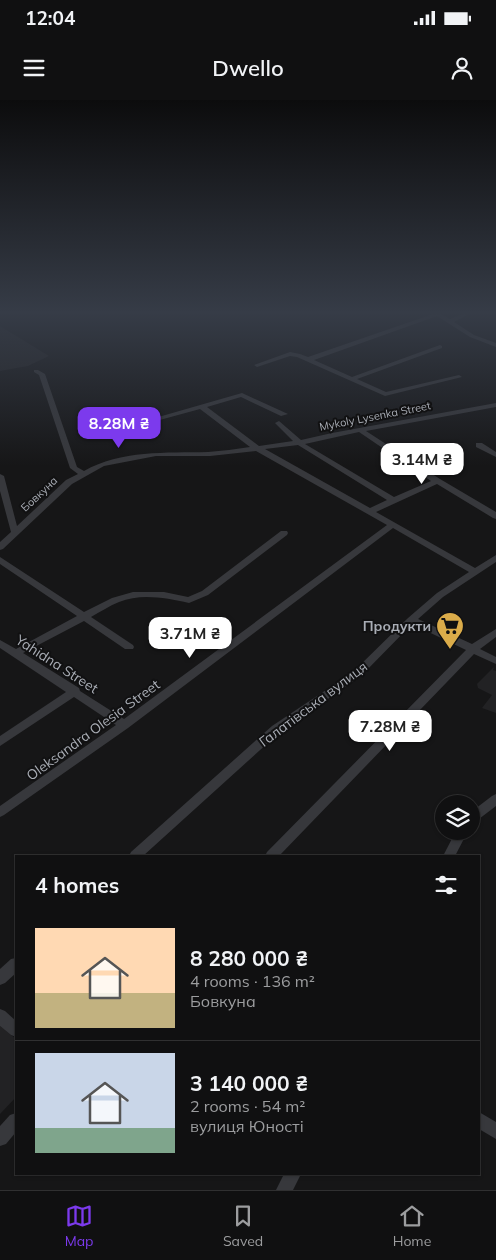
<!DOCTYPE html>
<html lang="en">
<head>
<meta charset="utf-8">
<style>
  :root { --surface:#101011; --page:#1e1e1f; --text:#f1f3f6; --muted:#9c9d9f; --line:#303031; --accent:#7c3aed }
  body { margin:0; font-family:Mulish,sans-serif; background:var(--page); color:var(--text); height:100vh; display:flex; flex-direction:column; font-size:19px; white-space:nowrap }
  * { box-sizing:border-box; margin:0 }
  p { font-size:16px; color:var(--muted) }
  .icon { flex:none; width:28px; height:28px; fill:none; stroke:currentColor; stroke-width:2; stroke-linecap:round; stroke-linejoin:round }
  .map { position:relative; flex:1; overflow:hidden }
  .sheet { position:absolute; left:15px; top:755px; width:465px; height:320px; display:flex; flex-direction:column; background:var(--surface); border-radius:0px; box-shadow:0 1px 4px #0004,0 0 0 1px var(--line) }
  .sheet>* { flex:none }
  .tools { position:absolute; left:435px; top:695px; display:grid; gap:10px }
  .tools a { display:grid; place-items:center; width:45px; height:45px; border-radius:50%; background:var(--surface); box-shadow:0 1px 4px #0004,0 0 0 1px var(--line); font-size:25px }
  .price { position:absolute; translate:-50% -42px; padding:0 11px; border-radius:10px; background:#fff; color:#222; font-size:16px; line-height:32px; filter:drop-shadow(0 1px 2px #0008) }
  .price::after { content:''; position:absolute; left:50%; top:30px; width:15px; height:11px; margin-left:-8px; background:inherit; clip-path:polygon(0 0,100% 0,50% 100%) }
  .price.active { background:var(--accent); color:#fff }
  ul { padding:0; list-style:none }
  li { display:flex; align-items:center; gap:15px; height:125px; padding:0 20px }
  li+li { border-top:1px solid var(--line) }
  li span { display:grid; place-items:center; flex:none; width:140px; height:100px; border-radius:0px; color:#555 }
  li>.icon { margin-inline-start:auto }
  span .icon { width:60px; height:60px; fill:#fffc; stroke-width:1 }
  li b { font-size:21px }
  h2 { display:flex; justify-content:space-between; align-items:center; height:60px; padding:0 20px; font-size:21px }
  .status { display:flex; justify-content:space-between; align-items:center; height:35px; padding:0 25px; background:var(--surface); direction:ltr }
  .status svg { height:14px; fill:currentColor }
  header { display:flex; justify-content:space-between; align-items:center; height:65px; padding:0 20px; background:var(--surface); font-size:22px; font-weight:600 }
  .dock { display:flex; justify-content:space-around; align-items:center; height:70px; border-top:1px solid var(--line); background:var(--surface); font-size:14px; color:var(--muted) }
  .dock a { display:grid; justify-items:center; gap:2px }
  .dock .active { color:var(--accent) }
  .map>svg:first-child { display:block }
  .built { fill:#222224 }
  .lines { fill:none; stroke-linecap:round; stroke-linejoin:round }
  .minor { fill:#37383c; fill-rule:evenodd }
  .labels { text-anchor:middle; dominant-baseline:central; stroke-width:4; stroke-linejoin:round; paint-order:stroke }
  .far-street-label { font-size:11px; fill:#a9adb5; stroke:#111112 }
  .poi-label { font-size:14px; font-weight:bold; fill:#a9adb5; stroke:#111112; text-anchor:end }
  .street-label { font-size:14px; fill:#a9adb5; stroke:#111112 }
</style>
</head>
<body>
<div class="status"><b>12:04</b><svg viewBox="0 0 49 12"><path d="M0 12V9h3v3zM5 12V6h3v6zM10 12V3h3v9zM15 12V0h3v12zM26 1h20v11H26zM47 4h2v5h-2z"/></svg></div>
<header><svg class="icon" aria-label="menu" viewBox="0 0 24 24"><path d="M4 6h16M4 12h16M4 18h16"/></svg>Dwello<svg class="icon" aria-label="person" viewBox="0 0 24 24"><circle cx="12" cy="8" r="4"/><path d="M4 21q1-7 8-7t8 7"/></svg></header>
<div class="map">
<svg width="496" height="1090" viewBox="0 0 496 1090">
  <rect width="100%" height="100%" fill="#161617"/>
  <g class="built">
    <path d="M0 226 49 256 28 266 0 271Z"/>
    <path d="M494 567 493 570 496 571V613L482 608 492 595 478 588 477 584Z"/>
    <path d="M0 926 16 939V997L0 1014Z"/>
  </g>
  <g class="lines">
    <g class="minor">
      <path d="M433 214H441L450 219 462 214H469L454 222 474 235 496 243V247L470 237 437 216 314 260 352 277 440 245 442 246V248L357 279 386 292 459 275 462 277 385 296 297 257 290 256 257 267 254 265 290 252 300 254 308 257Z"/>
      <path d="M34 270H38L45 274 77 367 84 371C121 350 166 353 208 352 222 351 236 349 250 347L200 309 145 324 141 322 242 293 288 314 281 316 241 297 207 307 259 346 293 341 275 323 279 321 301 340 332 333 496 303V307L366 331 440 379 496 412V419L493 418 437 384 376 412 475 468 496 455V462L443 497 418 519 472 544 496 529V537L480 549 496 557V564L474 554 279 756H265L267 752 466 550 412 524 361 576 280 632 143 756H129L131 752 272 626 353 572 408 518 437 493 469 472 393 428 128 628 4 715 0 717V706L116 625 74 597 0 646V636L66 592 0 548V540L16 549 77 516 0 464V457L84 512 112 498 133 492H164L188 497 202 491 281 431H287L288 433 287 435 208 495 189 503C166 498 141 493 119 502 109 506 100 512 91 517L133 545 134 547 133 549H125L84 521 23 553 79 588 80 591 124 619 387 425 256 351 210 356H156L104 366 72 384 3 449 0 450V442L11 432 0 391V374L4 376 17 426 66 380 78 374 70 368 39 275 34 272ZM359 332 431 381 394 397 305 344ZM298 345 387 400 370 408 265 349Z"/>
      <path d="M476 343H482L496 352V357L476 347Z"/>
      <path d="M496 694V706L475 722 471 724V712L492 696Z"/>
      <path d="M456 731H468L455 756H443Z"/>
      <path d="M16 858V873L5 883 0 885V869L11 859Z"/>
      <path d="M0 909 5 911 16 921V937L11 935 0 926Z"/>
      <path d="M479 1012 496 1022V1039L479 1029Z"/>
      <path d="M16 1013V1032L6 1044 0 1046V1026L10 1015Z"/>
      <path d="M284 1074H301L293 1090H276Z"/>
    </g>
  </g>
  <linearGradient id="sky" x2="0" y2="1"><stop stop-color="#0c0c0d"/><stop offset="0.58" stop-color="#363c47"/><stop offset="1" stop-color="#363c47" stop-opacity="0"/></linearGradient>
  <rect width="496" height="366" fill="url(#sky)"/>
  <defs>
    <symbol id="supermarket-pin" viewBox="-11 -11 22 30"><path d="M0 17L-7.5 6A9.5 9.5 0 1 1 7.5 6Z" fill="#dbac4a" stroke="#111112"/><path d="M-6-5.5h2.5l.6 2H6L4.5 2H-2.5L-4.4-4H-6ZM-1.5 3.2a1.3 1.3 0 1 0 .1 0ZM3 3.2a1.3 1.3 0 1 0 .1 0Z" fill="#111"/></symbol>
  </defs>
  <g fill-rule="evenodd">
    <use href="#supermarket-pin" x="434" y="510" width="32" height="43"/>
  </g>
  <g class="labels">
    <g class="far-street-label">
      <text transform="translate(375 316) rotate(-11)">Mykoly Lysenka Street</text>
      <text transform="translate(39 394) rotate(-43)">Бовкуна</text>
    </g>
    <g class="poi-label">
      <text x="431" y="526">Продукти</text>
    </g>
    <g class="street-label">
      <text transform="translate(57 564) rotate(33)">Yahidna Street</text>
      <text transform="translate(313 604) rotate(-37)">Галатівська вулиця</text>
      <text transform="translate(93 630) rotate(-36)">Oleksandra Olesia Street</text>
    </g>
  </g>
</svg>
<div class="tools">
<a><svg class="icon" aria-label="layers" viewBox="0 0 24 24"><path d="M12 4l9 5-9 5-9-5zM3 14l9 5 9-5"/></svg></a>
</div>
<b class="price active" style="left:119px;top:349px">8.28M ₴</b>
<b class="price" style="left:422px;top:385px">3.14M ₴</b>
<b class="price" style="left:190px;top:559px">3.71M ₴</b>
<b class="price" style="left:390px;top:652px">7.28M ₴</b>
<section class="sheet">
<h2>4 homes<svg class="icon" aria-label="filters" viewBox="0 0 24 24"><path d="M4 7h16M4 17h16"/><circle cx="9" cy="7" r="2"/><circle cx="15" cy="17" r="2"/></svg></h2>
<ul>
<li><span style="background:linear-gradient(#ffd9b3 65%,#c2b280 0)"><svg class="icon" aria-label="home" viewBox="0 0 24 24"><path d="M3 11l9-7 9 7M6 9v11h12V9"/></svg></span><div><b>8 280 000 ₴</b><p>4 rooms · 136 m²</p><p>Бовкуна</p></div></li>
<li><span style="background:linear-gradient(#c9d6e8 75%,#7fa58c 0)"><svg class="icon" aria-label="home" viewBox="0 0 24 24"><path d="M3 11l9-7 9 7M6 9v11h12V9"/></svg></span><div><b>3 140 000 ₴</b><p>2 rooms · 54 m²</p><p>вулиця Юності</p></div></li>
</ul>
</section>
</div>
<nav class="dock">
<a class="active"><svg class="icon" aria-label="map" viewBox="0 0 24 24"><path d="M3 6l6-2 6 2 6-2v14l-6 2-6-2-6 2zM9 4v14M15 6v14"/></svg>Map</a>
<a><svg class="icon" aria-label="saved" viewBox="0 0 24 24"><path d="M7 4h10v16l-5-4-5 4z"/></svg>Saved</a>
<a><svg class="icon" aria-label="home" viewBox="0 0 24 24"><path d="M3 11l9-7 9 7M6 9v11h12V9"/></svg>Home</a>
</nav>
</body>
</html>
